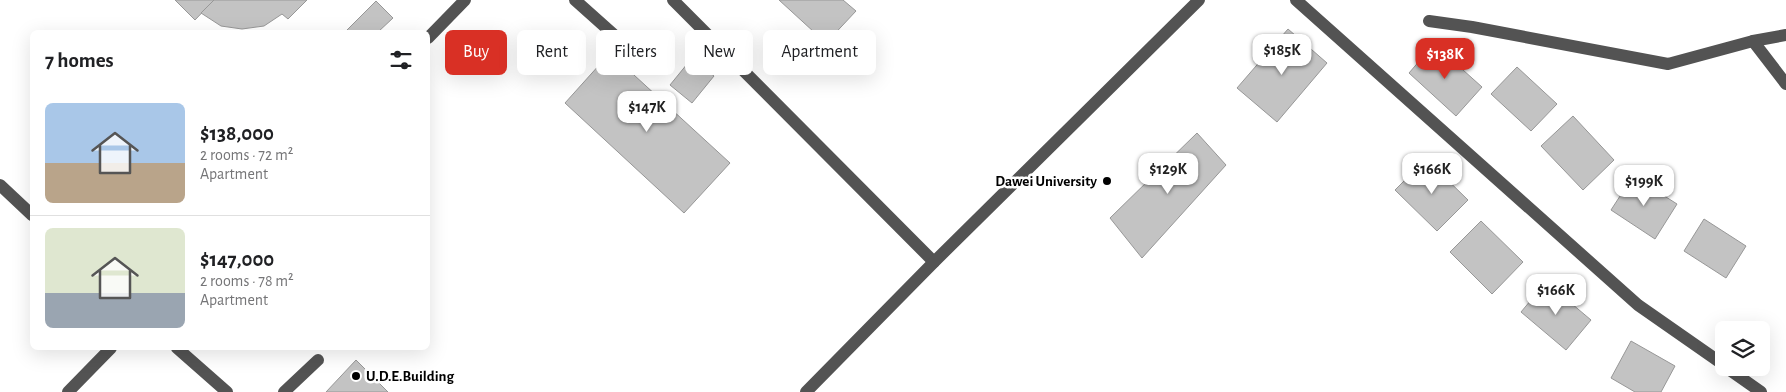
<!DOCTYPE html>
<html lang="en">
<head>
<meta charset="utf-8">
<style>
  :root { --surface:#fff; --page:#f6f6f6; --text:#202124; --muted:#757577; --line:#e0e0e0; --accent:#d93025 }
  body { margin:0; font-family:"Alegreya Sans",sans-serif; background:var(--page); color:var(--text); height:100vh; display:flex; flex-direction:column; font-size:19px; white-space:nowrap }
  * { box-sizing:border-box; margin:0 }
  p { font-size:16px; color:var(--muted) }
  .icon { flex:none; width:28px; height:28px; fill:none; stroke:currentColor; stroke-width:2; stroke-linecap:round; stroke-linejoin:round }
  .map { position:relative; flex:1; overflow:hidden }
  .side { position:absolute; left:30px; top:30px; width:400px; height:320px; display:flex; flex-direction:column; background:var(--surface); border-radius:8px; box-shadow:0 5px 20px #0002 }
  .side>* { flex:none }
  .hud { position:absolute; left:445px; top:30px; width:475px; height:45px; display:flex; gap:10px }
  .controls { position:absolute; left:1715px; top:321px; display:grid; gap:10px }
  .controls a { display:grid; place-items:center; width:55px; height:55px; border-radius:8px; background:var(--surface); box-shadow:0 5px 20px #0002; font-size:25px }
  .price { position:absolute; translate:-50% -42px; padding:0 11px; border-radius:10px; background:#fff; color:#222; font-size:16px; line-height:32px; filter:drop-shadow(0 1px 2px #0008) }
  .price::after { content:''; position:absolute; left:50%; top:30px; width:15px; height:11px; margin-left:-8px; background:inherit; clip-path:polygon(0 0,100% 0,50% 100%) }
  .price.active { background:var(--accent); color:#fff }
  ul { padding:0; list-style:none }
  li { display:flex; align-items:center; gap:15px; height:125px; padding:0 15px }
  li+li { border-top:1px solid var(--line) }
  li span { display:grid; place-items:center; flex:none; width:140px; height:100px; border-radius:8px; color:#555 }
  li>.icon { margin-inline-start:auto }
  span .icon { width:60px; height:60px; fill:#fffc; stroke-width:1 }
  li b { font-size:21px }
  h2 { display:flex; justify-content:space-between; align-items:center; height:60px; padding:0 15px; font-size:21px }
  .tag { padding:0 18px; border-radius:8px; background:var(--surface); box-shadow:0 5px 20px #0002; font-size:18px; line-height:45px }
  .tag.active { background:var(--accent); color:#fff }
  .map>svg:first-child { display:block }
  .building { fill:#c3c3c3; stroke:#979797 }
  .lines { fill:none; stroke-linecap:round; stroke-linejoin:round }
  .minor { stroke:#535353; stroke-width:12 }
  .poi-dot { fill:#000; stroke:#fff; stroke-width:2 }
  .labels { text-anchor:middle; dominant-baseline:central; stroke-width:5; stroke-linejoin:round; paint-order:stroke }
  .poi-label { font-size:15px; font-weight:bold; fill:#000; stroke:#fff; text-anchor:end }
</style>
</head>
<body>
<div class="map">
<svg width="1786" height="392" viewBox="0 0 1786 392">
  <rect width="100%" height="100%" fill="#fff"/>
  <g class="building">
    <path d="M175 0H214L195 20Z"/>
    <path d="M214 0H307L288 19 282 14 264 26 242 29 221 26 201 13Z"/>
    <path d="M779 0H843L856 11 826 43Z"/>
    <path d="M376 1 393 18 378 32H345Z"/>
    <path d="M1288 29 1327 63 1277 122 1237 88Z"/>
    <path d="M1434 44 1482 87 1456 116 1409 73Z"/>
    <path d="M610 53 730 163 684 213 565 103Z"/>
    <path d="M692 58 714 76 692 103 670 85Z"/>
    <path d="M1517 67 1557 104 1531 131 1491 94Z"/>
    <path d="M1573 116 1614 160 1583 190 1541 146Z"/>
    <path d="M1197 133 1226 165 1142 258 1110 218Z"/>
    <path d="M1426 159 1468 200 1437 231 1395 190Z"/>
    <path d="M1633 176 1677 204 1655 239 1611 210Z"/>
    <path d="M1704 219 1746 246 1726 278 1684 251Z"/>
    <path d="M1481 221 1523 262 1492 294 1450 252Z"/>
    <path d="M1546 282 1591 320 1566 350 1521 312Z"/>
    <path d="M1631 341 1675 366 1661 392H1635L1611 378Z"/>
    <path d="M356 360 388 392H326Z"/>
  </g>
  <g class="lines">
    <g class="minor">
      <path d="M575 0 622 42"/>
      <path d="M673 0 934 262"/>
      <path d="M1296 0 1638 305 1724 365"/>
      <path d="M1429 21 1472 27 1668 64 1753 41 1786 35"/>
      <path d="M428 38 465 0"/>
      <path d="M1753 41 1786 84"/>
      <path d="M0 185 32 215"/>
      <path d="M177 348 227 392"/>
      <path d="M1727 368 1761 392"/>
      <path d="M68 392 111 348"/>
      <path d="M284 392 318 360"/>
      <path d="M806 392 934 262 1199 0"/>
    </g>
  </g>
  <g class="poi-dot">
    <circle cx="1107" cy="181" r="5"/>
    <circle cx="356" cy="376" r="5"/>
  </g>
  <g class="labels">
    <g class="poi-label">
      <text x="1097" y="181">Dawei University</text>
      <text x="366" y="376" text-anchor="start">U.D.E.Building</text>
    </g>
  </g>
</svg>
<div class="controls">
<a><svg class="icon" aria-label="layers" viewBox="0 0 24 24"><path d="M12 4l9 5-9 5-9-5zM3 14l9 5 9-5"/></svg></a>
</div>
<b class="price" style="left:1282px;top:76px">$185K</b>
<b class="price active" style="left:1445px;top:80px">$138K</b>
<b class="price" style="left:647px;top:133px">$147K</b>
<b class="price" style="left:1168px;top:195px">$129K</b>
<b class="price" style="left:1432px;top:195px">$166K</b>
<b class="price" style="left:1644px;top:207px">$199K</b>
<b class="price" style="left:1556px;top:316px">$166K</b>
<div class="hud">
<a class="tag active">Buy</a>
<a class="tag">Rent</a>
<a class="tag">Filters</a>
<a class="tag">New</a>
<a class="tag">Apartment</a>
</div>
<section class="side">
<h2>7 homes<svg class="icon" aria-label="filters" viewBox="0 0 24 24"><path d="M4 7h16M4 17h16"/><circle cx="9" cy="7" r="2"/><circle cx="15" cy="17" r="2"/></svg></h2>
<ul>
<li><span style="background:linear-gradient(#a9c7e8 60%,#b9a48a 0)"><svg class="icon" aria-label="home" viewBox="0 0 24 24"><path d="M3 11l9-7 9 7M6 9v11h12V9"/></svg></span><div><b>$138,000</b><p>2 rooms · 72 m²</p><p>Apartment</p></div></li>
<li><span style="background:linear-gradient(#dfe7d0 65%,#9aa5b1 0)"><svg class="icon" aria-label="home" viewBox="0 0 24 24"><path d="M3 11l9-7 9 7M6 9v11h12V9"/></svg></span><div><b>$147,000</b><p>2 rooms · 78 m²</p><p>Apartment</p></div></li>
</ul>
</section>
</div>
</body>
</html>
